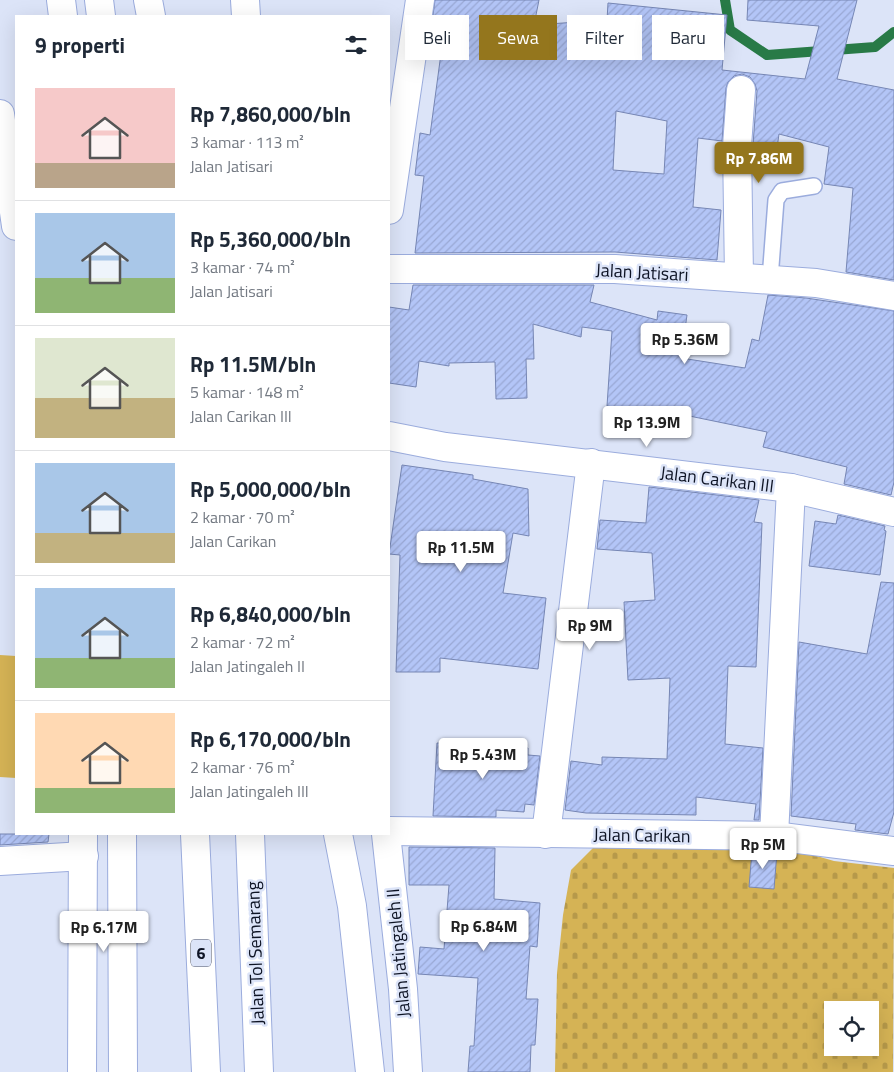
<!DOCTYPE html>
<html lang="id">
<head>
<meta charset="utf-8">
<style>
  :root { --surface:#fff; --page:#f6f6f7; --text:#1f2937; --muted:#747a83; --line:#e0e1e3; --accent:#94761d }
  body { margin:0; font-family:"Titillium Web",sans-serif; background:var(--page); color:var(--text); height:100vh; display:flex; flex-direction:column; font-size:19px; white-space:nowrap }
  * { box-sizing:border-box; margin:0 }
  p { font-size:16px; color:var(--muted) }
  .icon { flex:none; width:28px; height:28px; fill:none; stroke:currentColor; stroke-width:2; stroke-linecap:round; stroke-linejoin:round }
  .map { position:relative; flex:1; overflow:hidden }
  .drawer { position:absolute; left:15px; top:15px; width:375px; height:820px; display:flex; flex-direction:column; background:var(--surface); border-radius:0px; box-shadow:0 5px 20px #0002 }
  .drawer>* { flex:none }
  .banner { position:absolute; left:405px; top:15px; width:414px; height:45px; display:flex; gap:10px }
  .fabs { position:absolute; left:824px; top:1001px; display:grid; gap:10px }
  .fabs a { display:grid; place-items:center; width:55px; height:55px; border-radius:0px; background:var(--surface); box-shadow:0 5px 20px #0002; font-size:25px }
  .price { position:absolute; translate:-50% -42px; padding:0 11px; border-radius:5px; background:#fff; color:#222; font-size:16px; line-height:32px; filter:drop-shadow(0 1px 2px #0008) }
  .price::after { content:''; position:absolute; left:50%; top:30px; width:15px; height:11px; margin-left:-8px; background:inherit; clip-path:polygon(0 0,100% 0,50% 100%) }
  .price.current { background:var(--accent); color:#fff }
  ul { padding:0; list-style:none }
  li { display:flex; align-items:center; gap:15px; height:125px; padding:0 20px }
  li+li { border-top:1px solid var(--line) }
  li span { display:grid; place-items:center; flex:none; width:140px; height:100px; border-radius:0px; color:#555 }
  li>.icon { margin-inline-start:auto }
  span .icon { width:60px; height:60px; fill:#fffc; stroke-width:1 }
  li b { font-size:21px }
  h2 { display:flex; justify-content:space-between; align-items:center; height:60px; padding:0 20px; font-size:21px }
  .pill { padding:0 18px; border-radius:0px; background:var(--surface); box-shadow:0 5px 20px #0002; font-size:18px; line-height:45px }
  .pill.current { background:var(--accent); color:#fff }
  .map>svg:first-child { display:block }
  .cemetery { fill:url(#cemetery-stones); fill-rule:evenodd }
  .garden { fill:#d5b355 }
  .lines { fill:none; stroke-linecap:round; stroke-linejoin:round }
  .stream { stroke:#287a47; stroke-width:10 }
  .building { fill:url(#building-hatch); stroke:#7686b4; fill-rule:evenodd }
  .service-casing { stroke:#9bacdd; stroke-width:18 }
  .minor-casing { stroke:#9bacdd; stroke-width:30 }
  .tertiary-casing { stroke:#9bacdd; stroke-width:30 }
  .motorway-casing { stroke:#9bacdd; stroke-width:30 }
  .service { stroke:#fff; stroke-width:15 }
  .minor { stroke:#fff; stroke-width:28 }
  .tertiary { stroke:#fff; stroke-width:28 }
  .motorway { stroke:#fff; stroke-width:28 }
  .labels { text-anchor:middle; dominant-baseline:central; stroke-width:5; stroke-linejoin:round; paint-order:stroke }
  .shield { fill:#dce4f8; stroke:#4c5264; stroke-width:1 }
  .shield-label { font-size:16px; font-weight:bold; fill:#0e1425 }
  .street-label { font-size:18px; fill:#0e1425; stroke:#dce4f8 }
</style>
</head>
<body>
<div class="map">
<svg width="894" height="1072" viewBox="0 0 894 1072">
  <defs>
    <pattern id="cemetery-stones" width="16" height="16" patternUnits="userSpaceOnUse" patternTransform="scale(1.25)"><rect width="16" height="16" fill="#d5b355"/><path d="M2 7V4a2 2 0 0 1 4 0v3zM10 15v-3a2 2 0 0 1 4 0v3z" fill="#b6994a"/></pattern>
    <pattern id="building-hatch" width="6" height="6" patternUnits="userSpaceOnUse" patternTransform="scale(1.25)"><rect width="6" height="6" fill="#b3c5f7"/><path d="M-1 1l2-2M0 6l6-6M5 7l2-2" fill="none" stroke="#99a8d4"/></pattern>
  </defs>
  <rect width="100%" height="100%" fill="#dce4f8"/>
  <path class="cemetery" d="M594 847 796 850 834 861 894 868 893 1072H555L557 973 563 915 571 870ZM832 1010H870V1048H832Z"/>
  <path class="garden" d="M0 655 16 656V778L0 777Z"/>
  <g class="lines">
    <path class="stream" d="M725 0 730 30 767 55 875 47 894 32"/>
  </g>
  <g class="building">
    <path d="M435 0H539L534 25 607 20 608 3 727 15 722 70 805 79 819 26 747 20 748 0H857L837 79 894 90V280L846 272 853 188 824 184 829 147 779 134 777 148 753 145 757 91 755 84 750 77 742 74 734 76 728 82 726 88 722 141 698 138 693 207 721 210 717 260 615 252 415 253 424 176 415 175 420 133 430 135 442 46 429 45ZM616 111 667 121 664 174 613 170Z"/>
    <path d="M413 285H594L590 302 657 320 658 311 687 315 681 358 745 368 752 339 759 341 768 295 806 298 894 311V482L891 495 844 484 847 467 763 447 767 432 670 412 669 421 634 416 635 410 607 406 612 331 582 327 581 337 533 324 534 359H526L527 398 496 399 495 362 449 363V366L419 361 416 387 389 383V307L409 310Z"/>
    <path d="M402 465 473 475V479L528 489 529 536 513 533 503 593 546 598 538 669 440 658V672H396L400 555 389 554Z"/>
    <path d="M649 487 759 500 754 522 762 523 756 667 728 666 725 744 763 748 759 820H754L756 804 696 797V815L586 813 565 810 571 761 602 765V757L667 759 670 678 628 680 624 602 655 600 652 553 597 549 600 520 646 523Z"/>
    <path d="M838 515 885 526 884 530 886 531 880 575 809 566 815 521 836 524Z"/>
    <path d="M881 582 894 583V812L888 834 855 830 856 824 791 816 799 642 867 654Z"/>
    <path d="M437 743 528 748V755L540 756 534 805 525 804 524 812 496 810V817L433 816Z"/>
    <path d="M0 834H49L48 842 0 845Z"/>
    <path d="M409 847 495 848 494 899 540 903 537 947 530 946 526 999H538L535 1045H531L530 1072H468L470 1046H474L478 978 418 974 420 947 444 949 449 885H409Z"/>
    <path d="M752 851 777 852 774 889 749 887Z"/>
  </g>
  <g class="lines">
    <defs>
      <path id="service" d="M770 279 776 200 782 191 814 186"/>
      <g id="minor">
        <path d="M245 0 246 16"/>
        <path d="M0 114 16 226"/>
        <path d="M389 269H615L816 283 894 296"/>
        <path d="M739 277 737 146 741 90"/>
        <path d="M389 436 445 447 791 488 894 512"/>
        <path d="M389 831 774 836 894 851"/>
        <path d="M546 834 591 463"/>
        <path d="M774 836 791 488"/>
        <path d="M0 861 84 856"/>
        <path d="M82 1072 83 834"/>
      </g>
      <g id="tertiary">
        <path d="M389 210 420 0"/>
        <path d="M386 834 403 989 408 1072"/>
      </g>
      <g id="motorway">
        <path d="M61 0 63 16"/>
        <path d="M99 0 101 16"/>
        <path d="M148 0 151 16"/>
        <path d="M122 834 123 1072"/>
        <path d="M195 834 206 1072"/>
        <path d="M250 834 259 1072"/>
        <path d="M338 834 352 906 370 1072"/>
      </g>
    </defs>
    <use href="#service" class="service-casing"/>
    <use href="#minor" class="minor-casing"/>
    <use href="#tertiary" class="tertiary-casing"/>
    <use href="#motorway" class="motorway-casing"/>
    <use href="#service" class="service"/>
    <use href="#minor" class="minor"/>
    <use href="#tertiary" class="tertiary"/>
    <use href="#motorway" class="motorway"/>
  </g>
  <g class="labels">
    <rect class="shield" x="191" y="939.5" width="20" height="27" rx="4"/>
    <g class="shield-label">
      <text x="201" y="953">6</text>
    </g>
    <g class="street-label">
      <text transform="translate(642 272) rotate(3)">Jalan Jatisari</text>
      <text transform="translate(717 479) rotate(7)">Jalan Carikan III</text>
      <text transform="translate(642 835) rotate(1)">Jalan Carikan</text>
      <text transform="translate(255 953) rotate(-92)">Jalan Tol Semarang</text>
      <text transform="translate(398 953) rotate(-95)">Jalan Jatingaleh II</text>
    </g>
  </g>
</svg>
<div class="fabs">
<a><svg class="icon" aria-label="locate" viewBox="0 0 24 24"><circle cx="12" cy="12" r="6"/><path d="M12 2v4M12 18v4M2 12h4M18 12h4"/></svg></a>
</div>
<b class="price current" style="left:759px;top:184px">Rp 7.86M</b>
<b class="price" style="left:685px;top:365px">Rp 5.36M</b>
<b class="price" style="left:647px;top:448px">Rp 13.9M</b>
<b class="price" style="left:461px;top:573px">Rp 11.5M</b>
<b class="price" style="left:590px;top:651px">Rp 9M</b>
<b class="price" style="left:483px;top:780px">Rp 5.43M</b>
<b class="price" style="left:763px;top:870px">Rp 5M</b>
<b class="price" style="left:484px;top:952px">Rp 6.84M</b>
<b class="price" style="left:104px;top:953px">Rp 6.17M</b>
<div class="banner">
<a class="pill">Beli</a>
<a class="pill current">Sewa</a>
<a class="pill">Filter</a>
<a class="pill">Baru</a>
</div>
<section class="drawer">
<h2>9 properti<svg class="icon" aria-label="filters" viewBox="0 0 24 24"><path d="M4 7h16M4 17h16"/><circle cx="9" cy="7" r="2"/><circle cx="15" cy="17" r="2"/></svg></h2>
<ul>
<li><span style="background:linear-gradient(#f6c9c9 75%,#b9a48a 0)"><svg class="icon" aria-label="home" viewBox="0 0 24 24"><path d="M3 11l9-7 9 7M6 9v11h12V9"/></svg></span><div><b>Rp 7,860,000/bln</b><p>3 kamar · 113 m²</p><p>Jalan Jatisari</p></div></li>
<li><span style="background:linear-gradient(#a9c7e8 65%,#8fb573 0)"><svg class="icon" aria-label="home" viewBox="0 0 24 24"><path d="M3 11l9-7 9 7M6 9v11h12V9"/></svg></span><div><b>Rp 5,360,000/bln</b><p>3 kamar · 74 m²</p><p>Jalan Jatisari</p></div></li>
<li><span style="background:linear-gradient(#dfe7d0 60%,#c2b280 0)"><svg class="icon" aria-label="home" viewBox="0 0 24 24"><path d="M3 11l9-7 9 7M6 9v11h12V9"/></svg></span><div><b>Rp 11.5M/bln</b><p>5 kamar · 148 m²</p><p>Jalan Carikan III</p></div></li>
<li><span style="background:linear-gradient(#a9c7e8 70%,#c2b280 0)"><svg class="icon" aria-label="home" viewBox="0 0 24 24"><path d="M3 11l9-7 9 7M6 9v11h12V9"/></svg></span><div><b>Rp 5,000,000/bln</b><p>2 kamar · 70 m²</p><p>Jalan Carikan</p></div></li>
<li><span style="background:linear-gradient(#a9c7e8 70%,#8fb573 0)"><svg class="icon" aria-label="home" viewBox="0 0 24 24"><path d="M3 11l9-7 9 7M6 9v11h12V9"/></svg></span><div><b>Rp 6,840,000/bln</b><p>2 kamar · 72 m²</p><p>Jalan Jatingaleh II</p></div></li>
<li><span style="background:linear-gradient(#ffd9b3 75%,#8fb573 0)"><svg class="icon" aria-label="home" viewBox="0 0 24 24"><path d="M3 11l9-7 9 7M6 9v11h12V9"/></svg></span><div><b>Rp 6,170,000/bln</b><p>2 kamar · 76 m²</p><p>Jalan Jatingaleh III</p></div></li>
</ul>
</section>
</div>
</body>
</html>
